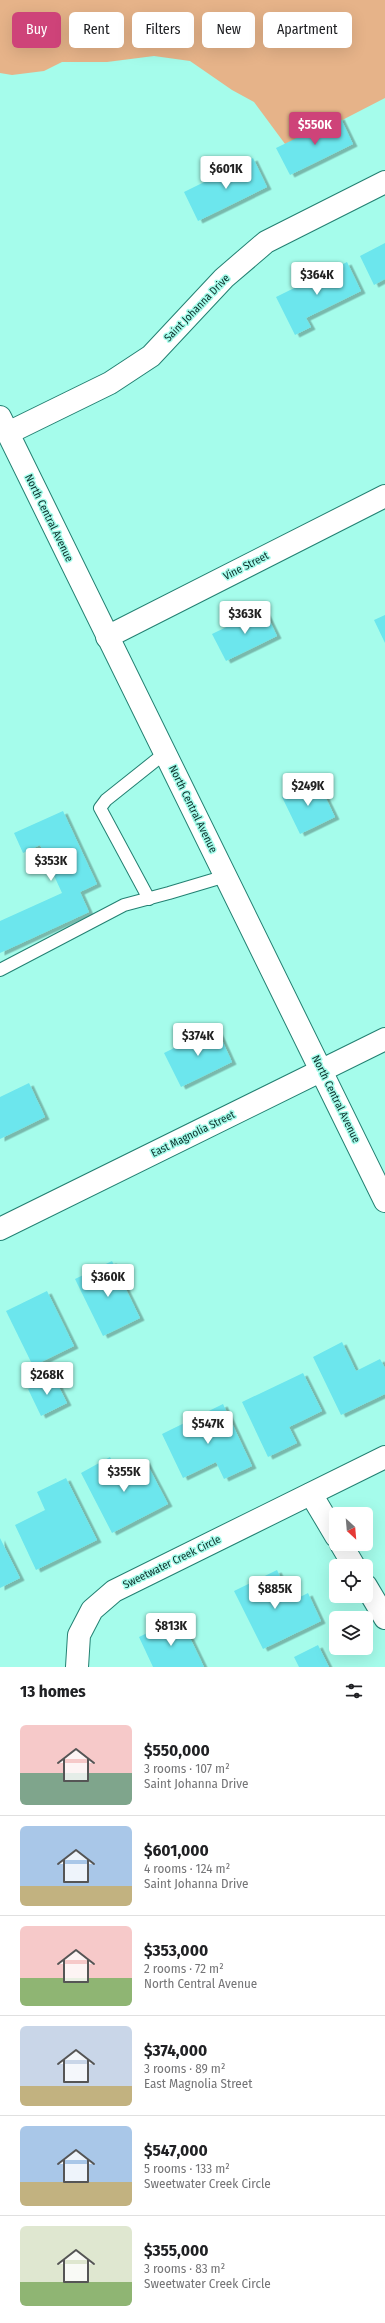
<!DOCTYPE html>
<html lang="en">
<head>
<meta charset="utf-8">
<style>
  :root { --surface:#fff; --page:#f2f2f2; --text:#202124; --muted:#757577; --line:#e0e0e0; --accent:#ce4379 }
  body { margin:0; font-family:"Fira Sans Condensed",sans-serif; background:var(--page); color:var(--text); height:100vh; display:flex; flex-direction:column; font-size:15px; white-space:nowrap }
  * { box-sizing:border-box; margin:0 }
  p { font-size:13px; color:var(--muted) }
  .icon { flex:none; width:22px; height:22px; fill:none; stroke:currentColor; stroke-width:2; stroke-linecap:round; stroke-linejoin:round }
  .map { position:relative; height:1667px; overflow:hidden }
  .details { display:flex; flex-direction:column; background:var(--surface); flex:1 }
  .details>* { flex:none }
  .hud { position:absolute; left:12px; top:12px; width:361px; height:36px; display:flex; gap:8px }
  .needle { width:26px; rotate:154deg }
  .controls { position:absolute; left:329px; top:1507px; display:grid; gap:8px }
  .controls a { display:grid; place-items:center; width:44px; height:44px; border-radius:6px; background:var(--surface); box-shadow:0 4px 16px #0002; font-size:20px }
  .price { position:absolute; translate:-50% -34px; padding:0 9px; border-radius:4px; background:#fff; color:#222; font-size:13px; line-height:26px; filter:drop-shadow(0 1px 2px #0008) }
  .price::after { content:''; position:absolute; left:50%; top:24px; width:12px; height:9px; margin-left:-6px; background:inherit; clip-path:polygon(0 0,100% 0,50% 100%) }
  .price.current { background:var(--accent); color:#fff }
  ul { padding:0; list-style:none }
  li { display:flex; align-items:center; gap:12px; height:100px; padding:0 20px }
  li+li { border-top:1px solid var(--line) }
  li span { display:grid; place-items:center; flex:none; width:112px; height:80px; border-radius:6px; color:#555 }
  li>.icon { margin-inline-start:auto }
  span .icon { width:48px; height:48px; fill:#fffc; stroke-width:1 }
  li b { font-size:17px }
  h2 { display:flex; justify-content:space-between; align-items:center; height:48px; padding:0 20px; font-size:17px }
  .pill { padding:0 14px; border-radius:6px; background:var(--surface); box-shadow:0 4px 16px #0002; font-size:14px; line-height:36px }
  .pill.current { background:var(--accent); color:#fff }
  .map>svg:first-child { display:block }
  .green { fill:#e6b389 }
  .building { fill:#6ce6ed; filter:url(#shadow) }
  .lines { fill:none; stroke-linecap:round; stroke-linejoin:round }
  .lane-casing { stroke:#238072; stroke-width:14 }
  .street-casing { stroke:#238072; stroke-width:24 }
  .secondary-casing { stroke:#238072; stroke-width:24 }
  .primary-casing { stroke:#238072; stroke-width:24 }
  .lane { stroke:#fff; stroke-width:12 }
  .street { stroke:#fff; stroke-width:22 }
  .secondary { stroke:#fff; stroke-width:22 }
  .primary { stroke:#fff; stroke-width:22 }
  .labels { text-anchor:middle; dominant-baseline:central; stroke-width:3; stroke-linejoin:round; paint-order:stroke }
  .street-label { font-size:11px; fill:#0a302a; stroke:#a5fceb }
</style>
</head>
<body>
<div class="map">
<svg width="385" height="1667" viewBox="0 0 385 1667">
  <defs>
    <filter id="shadow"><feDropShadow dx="4.5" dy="2.5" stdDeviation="0" flood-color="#0004"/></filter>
  </defs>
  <rect width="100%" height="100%" fill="#a5fceb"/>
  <path class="green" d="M0 0H385V98L288 148 254 102 232 90 190 61 154 56 107 62H62L44 71 12 75 0 73Z"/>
  <g class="building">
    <path d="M340 117 353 144 290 175 276 148Z"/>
    <path d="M253 158 267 187 198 221 184 192Z"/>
    <path d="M385 243V279L374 285 360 256Z"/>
    <path d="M347 262 361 291 306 318 311 327 295 335 276 297Z"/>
    <path d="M264 609 277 636 226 661 212 634Z"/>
    <path d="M385 615V643L374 620Z"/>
    <path d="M317 780 335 817 300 834 282 797Z"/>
    <path d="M63 811 97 884 80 892 89 912 0 953V921L62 893 40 845 23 853 14 833Z"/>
    <path d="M216 1027 232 1062 181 1087 164 1053Z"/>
    <path d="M29 1083 45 1117 0 1139V1097Z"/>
    <path d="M112 1261 140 1318 103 1336 75 1279Z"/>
    <path d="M47 1291 74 1346 33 1366 6 1311Z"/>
    <path d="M342 1342 356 1371 380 1359 385 1368V1394L341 1415 313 1357Z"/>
    <path d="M303 1373 322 1411 289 1427 297 1443 268 1457 242 1402Z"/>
    <path d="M54 1377 67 1403 41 1416 28 1389Z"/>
    <path d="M223 1404 252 1466 224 1479 216 1462 183 1478 162 1434Z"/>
    <path d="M110 1457 119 1474 145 1460 168 1504 112 1533 81 1473Z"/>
    <path d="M66 1478 97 1540 36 1570 15 1525 45 1510 37 1492Z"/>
    <path d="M0 1538 20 1578 0 1588Z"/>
    <path d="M277 1570 292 1601 308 1593 321 1621 263 1649 234 1591Z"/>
    <path d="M180 1617 204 1667H153L139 1637Z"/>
    <path d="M318 1645 329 1667H299L294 1657Z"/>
  </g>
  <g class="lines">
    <defs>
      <g id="lane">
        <path d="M149 899 100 808 106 800 165 753"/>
        <path d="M0 970 124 905 169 893 226 876"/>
      </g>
      <g id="street">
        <path d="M8 433 110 383 151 356 224 278 266 242 385 182"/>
        <path d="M107 637 385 496"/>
        <path d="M311 1494 336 1536"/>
        <path d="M341 1544 354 1566"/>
        <path d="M366 1586 385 1618"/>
        <path d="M77 1667 79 1635 92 1610 114 1591 385 1457"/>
      </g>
      <path id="secondary" d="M0 1229 385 1039"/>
      <path id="primary" d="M0 417 385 1201"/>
    </defs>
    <use href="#lane" class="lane-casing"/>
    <use href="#street" class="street-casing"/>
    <use href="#secondary" class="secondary-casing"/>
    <use href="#primary" class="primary-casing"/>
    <use href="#lane" class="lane"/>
    <use href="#street" class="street"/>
    <use href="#secondary" class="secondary"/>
    <use href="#primary" class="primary"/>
  </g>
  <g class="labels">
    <g class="street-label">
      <text transform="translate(197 308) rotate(-46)">Saint Johanna Drive</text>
      <text transform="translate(49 518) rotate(64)">North Central Avenue</text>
      <text transform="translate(246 566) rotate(-27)">Vine Street</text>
      <text transform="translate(193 809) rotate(64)">North Central Avenue</text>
      <text transform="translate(336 1099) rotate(64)">North Central Avenue</text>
      <text transform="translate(193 1134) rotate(-26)">East Magnolia Street</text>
      <text transform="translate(172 1562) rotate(-26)">Sweetwater Creek Circle</text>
    </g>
  </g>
</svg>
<div class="controls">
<a><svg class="needle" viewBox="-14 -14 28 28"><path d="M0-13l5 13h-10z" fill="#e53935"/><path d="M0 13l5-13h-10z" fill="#757577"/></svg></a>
<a><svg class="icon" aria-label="locate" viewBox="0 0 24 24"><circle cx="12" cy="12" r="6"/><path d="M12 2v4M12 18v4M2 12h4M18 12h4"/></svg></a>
<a><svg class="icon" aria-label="layers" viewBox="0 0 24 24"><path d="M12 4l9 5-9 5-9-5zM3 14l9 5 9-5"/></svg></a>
</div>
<b class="price current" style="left:315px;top:146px">$550K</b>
<b class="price" style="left:226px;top:190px">$601K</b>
<b class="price" style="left:317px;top:296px">$364K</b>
<b class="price" style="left:245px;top:635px">$363K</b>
<b class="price" style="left:308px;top:807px">$249K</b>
<b class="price" style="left:51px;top:882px">$353K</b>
<b class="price" style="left:198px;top:1057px">$374K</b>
<b class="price" style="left:108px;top:1298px">$360K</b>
<b class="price" style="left:47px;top:1396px">$268K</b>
<b class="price" style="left:208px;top:1445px">$547K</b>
<b class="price" style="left:124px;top:1493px">$355K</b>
<b class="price" style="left:275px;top:1610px">$885K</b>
<b class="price" style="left:171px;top:1647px">$813K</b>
<div class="hud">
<a class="pill current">Buy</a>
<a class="pill">Rent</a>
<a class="pill">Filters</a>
<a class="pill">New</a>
<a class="pill">Apartment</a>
</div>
</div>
<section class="details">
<h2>13 homes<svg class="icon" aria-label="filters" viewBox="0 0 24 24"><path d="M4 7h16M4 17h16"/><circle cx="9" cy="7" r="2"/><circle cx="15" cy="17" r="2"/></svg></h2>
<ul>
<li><span style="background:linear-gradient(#f6c9c9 60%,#7fa58c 0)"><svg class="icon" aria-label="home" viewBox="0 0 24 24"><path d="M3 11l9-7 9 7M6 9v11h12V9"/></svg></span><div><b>$550,000</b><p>3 rooms · 107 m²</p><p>Saint Johanna Drive</p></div></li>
<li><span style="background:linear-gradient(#a9c7e8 75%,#c2b280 0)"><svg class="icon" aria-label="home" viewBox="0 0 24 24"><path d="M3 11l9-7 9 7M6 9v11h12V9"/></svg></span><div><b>$601,000</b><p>4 rooms · 124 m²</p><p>Saint Johanna Drive</p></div></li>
<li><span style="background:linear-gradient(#f6c9c9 65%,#8fb573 0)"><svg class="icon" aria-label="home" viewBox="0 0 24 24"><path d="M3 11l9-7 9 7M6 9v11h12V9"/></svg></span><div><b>$353,000</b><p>2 rooms · 72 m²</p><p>North Central Avenue</p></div></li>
<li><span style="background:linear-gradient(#c9d6e8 75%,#c2b280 0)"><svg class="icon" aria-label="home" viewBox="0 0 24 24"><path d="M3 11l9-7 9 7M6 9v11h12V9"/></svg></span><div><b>$374,000</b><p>3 rooms · 89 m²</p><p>East Magnolia Street</p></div></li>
<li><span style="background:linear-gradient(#a9c7e8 70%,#c2b280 0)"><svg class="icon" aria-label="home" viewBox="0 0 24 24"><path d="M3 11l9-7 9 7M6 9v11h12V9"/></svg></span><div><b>$547,000</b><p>5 rooms · 133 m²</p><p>Sweetwater Creek Circle</p></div></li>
<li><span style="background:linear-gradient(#dfe7d0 70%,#8fb573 0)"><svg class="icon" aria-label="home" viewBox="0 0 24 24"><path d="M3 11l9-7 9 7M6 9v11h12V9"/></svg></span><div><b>$355,000</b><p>3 rooms · 83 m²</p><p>Sweetwater Creek Circle</p></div></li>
</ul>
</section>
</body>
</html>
